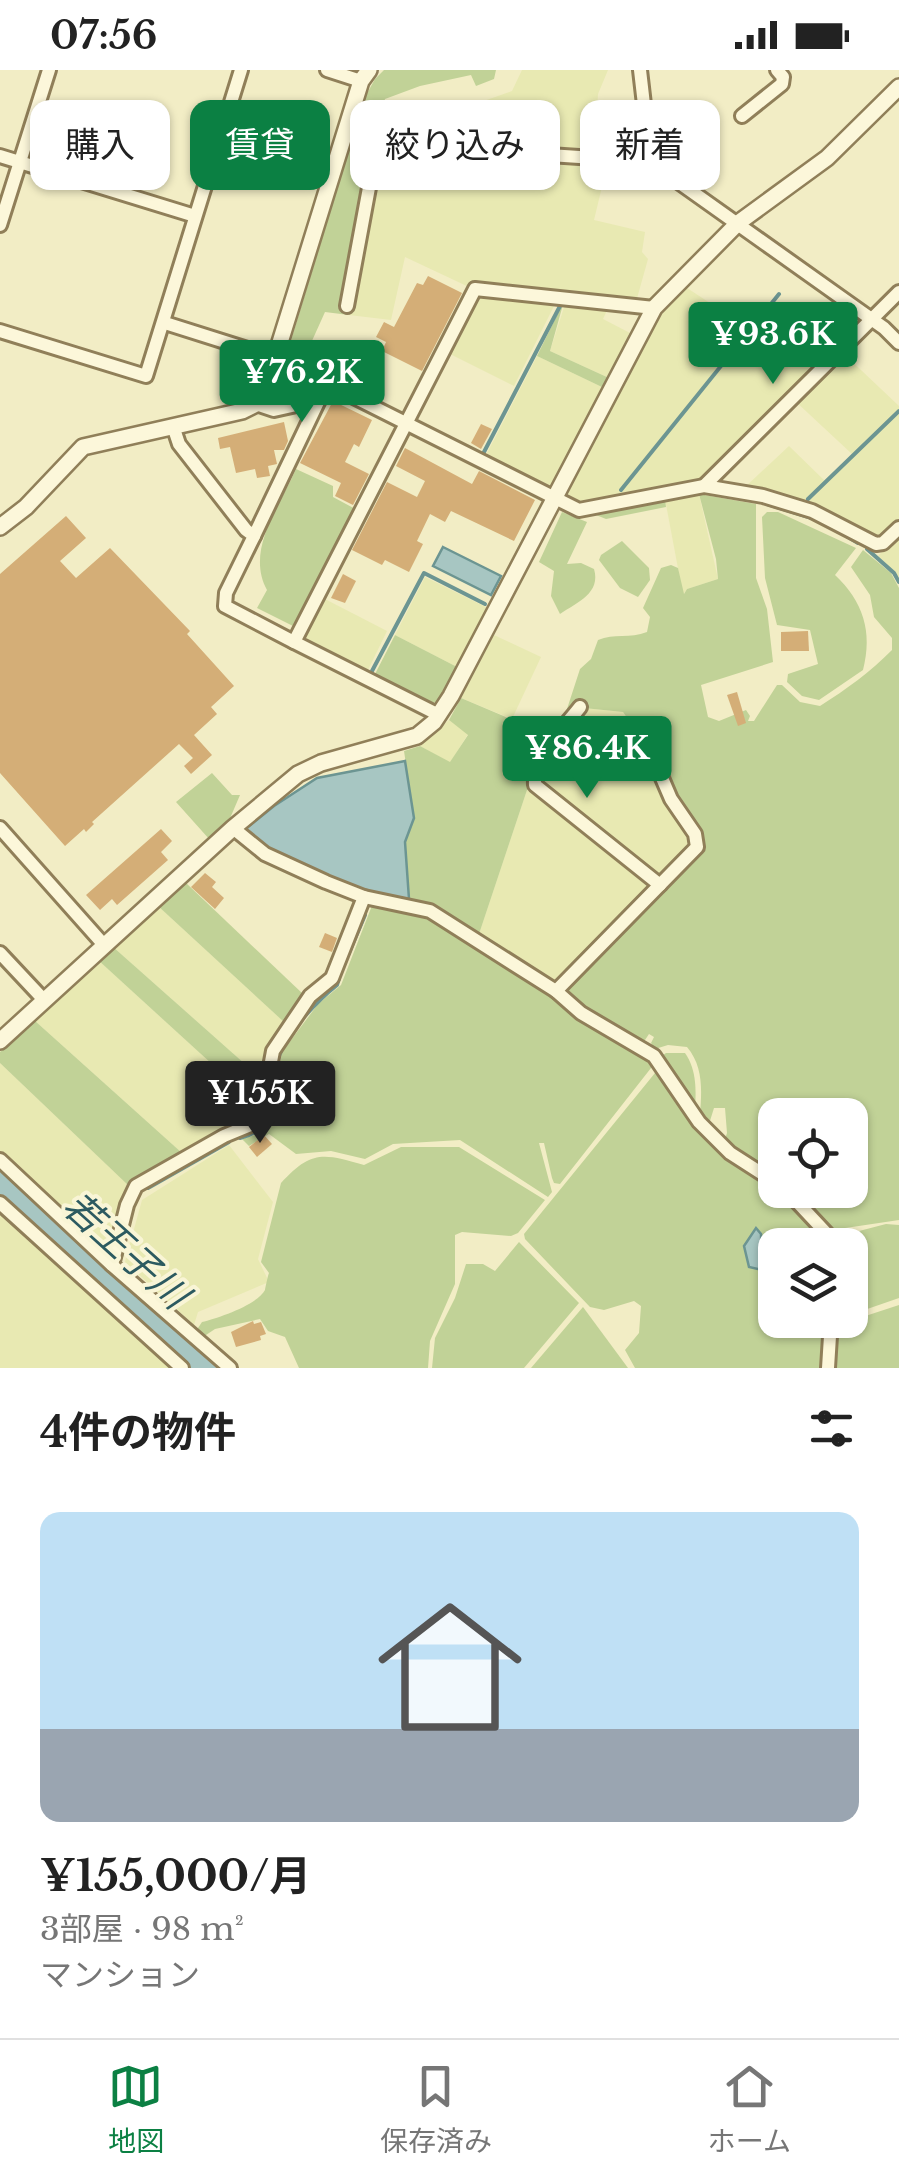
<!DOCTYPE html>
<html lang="ja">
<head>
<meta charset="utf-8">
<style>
  :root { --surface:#fff; --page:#f2f2f2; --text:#222; --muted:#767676; --line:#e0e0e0; --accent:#0b8043 }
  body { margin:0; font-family:"Libre Baskerville","Noto Sans JP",serif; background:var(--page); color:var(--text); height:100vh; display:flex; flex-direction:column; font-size:38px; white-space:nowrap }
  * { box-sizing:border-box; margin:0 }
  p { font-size:32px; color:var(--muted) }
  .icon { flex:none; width:55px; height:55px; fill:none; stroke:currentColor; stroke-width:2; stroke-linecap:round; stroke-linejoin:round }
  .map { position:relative; height:1298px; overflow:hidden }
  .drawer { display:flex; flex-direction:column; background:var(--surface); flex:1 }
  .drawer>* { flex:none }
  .hud { position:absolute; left:30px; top:30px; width:840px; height:90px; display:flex; gap:20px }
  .controls { position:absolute; left:758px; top:1028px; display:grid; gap:20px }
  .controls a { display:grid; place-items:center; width:110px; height:110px; border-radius:20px; background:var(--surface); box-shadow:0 2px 8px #0004; font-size:50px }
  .price { position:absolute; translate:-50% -85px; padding:0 22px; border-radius:10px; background:var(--accent); color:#fff; font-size:32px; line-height:65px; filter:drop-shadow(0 2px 5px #0008) }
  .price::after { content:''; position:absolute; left:50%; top:60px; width:30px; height:22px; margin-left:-15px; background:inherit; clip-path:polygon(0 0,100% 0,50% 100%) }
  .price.active { background:#222; color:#fff }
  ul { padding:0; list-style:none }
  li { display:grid; align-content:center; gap:20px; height:530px; padding:0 40px }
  li span { display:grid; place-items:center; height:310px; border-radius:20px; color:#555 }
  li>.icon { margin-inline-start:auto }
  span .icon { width:180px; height:180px; fill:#fffc; stroke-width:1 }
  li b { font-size:42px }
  h2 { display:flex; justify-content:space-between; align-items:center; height:120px; padding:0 40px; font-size:42px }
  .chip { padding:0 35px; border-radius:20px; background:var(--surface); box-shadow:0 2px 8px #0004; font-size:35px; line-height:90px }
  .chip.active { background:var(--accent); color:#fff }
  .status { display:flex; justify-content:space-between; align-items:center; height:70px; padding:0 50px; background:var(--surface); direction:ltr }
  .status svg { height:28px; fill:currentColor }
  .tabs { display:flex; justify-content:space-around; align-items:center; height:140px; border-top:2px solid var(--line); background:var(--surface); font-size:28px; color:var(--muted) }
  .tabs a { display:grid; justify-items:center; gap:5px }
  .tabs .active { color:var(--accent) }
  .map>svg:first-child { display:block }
  .farmland { fill:#e8e9b2 }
  .green { fill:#c1d297 }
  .water { fill:#a7c6c2; stroke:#6c9592; stroke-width:2.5 }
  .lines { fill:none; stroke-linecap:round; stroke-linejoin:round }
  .stream { stroke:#6c9592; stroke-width:4 }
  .river { stroke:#a7c6c2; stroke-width:22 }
  .building { fill:#d4ae77 }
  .minor-casing { stroke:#907f59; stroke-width:18 }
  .tertiary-casing { stroke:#907f59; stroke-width:20 }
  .minor { stroke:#fcf7da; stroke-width:12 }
  .tertiary { stroke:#fcf7da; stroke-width:15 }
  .labels { text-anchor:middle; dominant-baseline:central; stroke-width:8; stroke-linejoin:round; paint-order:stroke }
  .water-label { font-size:38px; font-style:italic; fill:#2c5a60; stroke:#f9f5d6 }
</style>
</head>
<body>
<div class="status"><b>07:56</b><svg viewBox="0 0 49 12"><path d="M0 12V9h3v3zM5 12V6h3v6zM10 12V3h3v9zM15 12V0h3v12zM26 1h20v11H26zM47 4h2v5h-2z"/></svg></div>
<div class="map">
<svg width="899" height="1298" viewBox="0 0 899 1298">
  <rect width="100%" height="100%" fill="#f2edc5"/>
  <g class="farmland">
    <path d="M522 0H608L598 24 594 90 508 74 476 76 481 32 512 21Z"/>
    <path d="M500 85 531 86 607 96 594 150 645 162 642 182 648 189 636 232 471 218 405 187 391 250 349 245 374 119 385 114 493 98Z"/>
    <path d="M684 216 748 258 765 236 833 284 696 413 584 433 562 427 658 244Z"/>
    <path d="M479 222 557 230 514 316 446 282Z"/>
    <path d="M566 231 609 236 603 249 632 264 609 308 550 281Z"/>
    <path d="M843 283 899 336V453L883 469H875L743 419 789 376 826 412 852 384 794 330Z"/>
    <path d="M537 286 604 318 553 417 486 385Z"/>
    <path d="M699 424 718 509 687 519 683 525 665 429Z"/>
    <path d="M899 464V507L878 486Z"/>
    <path d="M425 507 488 538 459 598 395 565Z"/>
    <path d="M323 528 387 561 367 602 307 572 305 564Z"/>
    <path d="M494 565 541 587 512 649 461 628Z"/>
    <path d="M584 638 623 642 643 671 651 699 668 732 692 768V777L660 808 543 720 537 704 545 687Z"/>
    <path d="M449 650 468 664 450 693 420 676Z"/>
    <path d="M528 717 652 813 653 817 555 915 478 867Z"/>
    <path d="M158 836 285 953 263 1010 112 876Z"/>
    <path d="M98 890 260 1038 256 1048 246 1054 229 1056 182 1083 34 950Z"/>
    <path d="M0 993 130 1117 108 1186 0 1082Z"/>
    <path d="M229 1075 273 1132 258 1189 269 1212 198 1242 194 1255 125 1192 142 1130Z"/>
    <path d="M0 1139 178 1298H0Z"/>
  </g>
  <g class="green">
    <path d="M384 0H496L494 9 476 16 471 5 420 16 385 29 366 105 342 239 349 245 325 242 302 293 293 287 289 277 365 27 375 9Z"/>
    <path d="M564 231 550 281 609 308 604 318 537 286Z"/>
    <path d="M296 399 333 416V427L359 441 297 555 293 556 257 538 267 520C245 480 280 436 296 399Z"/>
    <path d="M699 424 756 434V508L767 539 773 592 701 615 708 647 719 651 746 640 750 646 748 651H754L777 615H782L800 632 820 636C847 619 870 602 892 580V568L874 547 870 525 851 497 863 480 891 503 899 518V1150L832 1160 790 1120H850V1045H775V1108L724 1072 727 1063 725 1038H714L709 1054 700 1044C702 1019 703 996 687 977L668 975 655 979 651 973 654 967 649 964 643 973 585 941 563 921 616 872 632 851 697 780 643 671 623 642 584 638 570 643 567 639 580 599 591 589 598 570C614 563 630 569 647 562L650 547 643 538 661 498 671 495 678 498 684 524 687 519 718 509 716 489Z"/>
    <path d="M665 429 666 437 606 449 591 443Z"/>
    <path d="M562 442 587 452 567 494 581 493 594 499C601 523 578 532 560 544L551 526 554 501 539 492Z"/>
    <path d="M767 442H778L856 478 835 505C863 531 873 562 863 600L819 630 802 626 787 612 788 604 818 594 810 560 777 555 765 508 762 447Z"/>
    <path d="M622 471 649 498 650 510 638 527 620 518 599 490 601 485Z"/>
    <path d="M395 565 459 598 439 632 429 633 374 606Z"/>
    <path d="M461 628 515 651 525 658 531 697 528 717 478 867 409 829 405 772 414 748 404 681 420 676 450 692 468 665 449 650Z"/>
    <path d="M212 703 232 725H240L228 753 210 770 176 732Z"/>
    <path d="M185 812 303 924 285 953 158 836Z"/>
    <path d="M373 833 429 844 651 993V998L560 1114 554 1113 552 1108 544 1073H539L552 1122 548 1127 460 1070 393 1074 365 1089 331 1081 296 1084 269 1064 249 1076 242 1069 258 1064 267 1054 282 982 318 934 341 915Z"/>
    <path d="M112 876 263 1010 260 1038 98 890Z"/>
    <path d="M34 950 182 1083 130 1117 0 993V982Z"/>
    <path d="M666 983H685C697 1000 696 1021 695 1041L659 988Z"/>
    <path d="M655 1003H660L696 1053 775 1116V1120C799 1126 814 1156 828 1175H775V1250H828L826 1298H635L625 1280 639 1263 641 1236 634 1231 604 1240 590 1237 525 1169 524 1164Z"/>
    <path d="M401 1077H459L545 1130 518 1163 511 1166 462 1162 455 1165V1214L430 1271 428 1298H299L285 1267 268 1261 260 1249 215 1259 203 1267 196 1261 202 1252C218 1248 257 1235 265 1220 265 1219 268 1205 269 1203L261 1192 281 1113C311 1080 323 1083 364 1095Z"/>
    <path d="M886 1154 899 1155V1228L850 1245V1175H834V1170L840 1166Z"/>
    <path d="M519 1172 579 1233 524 1298H432L435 1268 455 1228 466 1194H483L495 1201Z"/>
    <path d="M899 1235V1298H832L833 1261 838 1255Z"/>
    <path d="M583 1237 628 1298H531Z"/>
  </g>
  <g class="water">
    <path d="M443 477 501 506 491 525 433 496Z"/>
    <path d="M405 691 414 748 405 772 409 829C366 829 278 788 243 761L274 736 317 708Z"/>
    <path d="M756 1158 761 1164 762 1200 749 1197 744 1176Z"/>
  </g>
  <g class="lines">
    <g class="stream">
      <path d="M484 382 560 236"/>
      <path d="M621 420 779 224"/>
      <path d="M808 429 899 341"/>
      <path d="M767 434 815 449"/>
      <path d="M845 465 858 473"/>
      <path d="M867 479 894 503 899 512"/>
      <path d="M372 601 424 503 485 534"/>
      <path d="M348 885 365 845 364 838"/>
      <path d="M240 1068C284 1057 267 1022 278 989 286 963 317 931 337 915L339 908"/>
      <path d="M148 1118 229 1072"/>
      <path d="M121 1187 126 1164"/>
      <path d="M103 1209 108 1203"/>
    </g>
    <path class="river" d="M0 1113 205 1298"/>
  </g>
  <g class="building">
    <path d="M428 206 462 223 422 301 382 281 386 272 376 267 384 252 394 257 417 213 423 215Z"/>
    <path d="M333 331 372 350 359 377 354 374 345 392 369 404 353 435 335 426 341 413 300 393Z"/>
    <path d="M284 352 288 371 284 380H274L277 394 268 396 270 406 257 408 255 399 236 403 230 377 220 379 218 368Z"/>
    <path d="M481 354 492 359 481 379 471 373Z"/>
    <path d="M405 378 472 414 479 401 535 430 514 471 451 441 445 452 430 444 417 471 423 474 409 502 385 490 382 495 352 480 387 412 417 427 425 411 396 396Z"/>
    <path d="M66 446 86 468 60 491 76 508 110 478 190 561 187 564 234 616 211 637 217 644 194 665 212 685 191 704 184 696 193 688 179 674 92 752 94 754 86 762 84 759 65 776 0 703V504Z"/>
    <path d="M343 504 356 511 345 533 331 528Z"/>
    <path d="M808 561 809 581H781V562Z"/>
    <path d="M737 622 746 653 738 656 727 625Z"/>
    <path d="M161 759 172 771 161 782 168 790 117 835 112 829 100 840 86 825Z"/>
    <path d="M205 803 216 812 212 817 224 828 215 839 191 817Z"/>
    <path d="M325 863 337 868 332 882 319 877Z"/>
    <path d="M264 1065 272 1074 257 1087 249 1077Z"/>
    <path d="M253 1251 254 1254 261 1252 266 1264 260 1266 261 1270 236 1277 231 1262Z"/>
  </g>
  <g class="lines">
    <defs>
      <g id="minor">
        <path d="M327 0 361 11"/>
        <path d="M640 0 651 95"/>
        <path d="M742 46 782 14 783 7 777 0"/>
        <path d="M0 86 195 146"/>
        <path d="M0 155 49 0"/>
        <path d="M347 236 371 107 450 86 491 81 639 91 677 111 884 258 899 273"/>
        <path d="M165 253 276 288 579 440 704 416 763 426 812 441 876 474 883 473 899 458"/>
        <path d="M0 261 146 306 241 0"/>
        <path d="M256 334 274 340 319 330 327 313"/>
        <path d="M173 356 179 374 246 460 254 466 226 523 225 536 294 572"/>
        <path d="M704 416 899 222"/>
        <path d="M254 466 319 330"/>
        <path d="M580 637C564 658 533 686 535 715L660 815"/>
        <path d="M439 645 294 572 475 219 654 238"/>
        <path d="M0 758 104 875"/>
        <path d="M233 758 265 784 326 812 364 827 430 841 556 921 581 943 654 986 699 1052 730 1083 775 1112"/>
        <path d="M0 883 44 930"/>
        <path d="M556 921 697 777 695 764 671 729 647 673"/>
        <path d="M0 1090 112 1195 230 1298"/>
        <path d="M786 1120 829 1166 831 1175"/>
        <path d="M0 1133 182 1298"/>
        <path d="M112 1195 127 1135 136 1116 224 1066 260 1051 273 981 310 926 332 908 364 827"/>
        <path d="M828 1298 831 1250"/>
      </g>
      <g id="tertiary">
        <path d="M0 457 26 437 83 377 242 341 256 334 264 324 361 11 369 0"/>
        <path d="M0 971 233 758 298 704 321 693 417 666 434 652 451 626 654 238 738 153 827 88 899 17"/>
      </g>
    </defs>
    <use href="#minor" class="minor-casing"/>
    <use href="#tertiary" class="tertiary-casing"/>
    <use href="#minor" class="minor"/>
    <use href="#tertiary" class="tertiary"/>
  </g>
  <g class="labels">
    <g class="water-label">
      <text transform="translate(126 1180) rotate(42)">若王子川</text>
    </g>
  </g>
</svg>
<div class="controls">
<a><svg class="icon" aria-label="locate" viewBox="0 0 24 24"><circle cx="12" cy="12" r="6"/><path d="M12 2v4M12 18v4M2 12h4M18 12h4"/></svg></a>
<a><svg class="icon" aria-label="layers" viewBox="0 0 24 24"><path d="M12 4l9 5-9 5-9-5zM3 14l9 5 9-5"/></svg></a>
</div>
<b class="price" style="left:773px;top:317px">¥93.6K</b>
<b class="price" style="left:302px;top:355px">¥76.2K</b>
<b class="price" style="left:587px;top:731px">¥86.4K</b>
<b class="price active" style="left:260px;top:1076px">¥155K</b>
<div class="hud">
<a class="chip">購入</a>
<a class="chip active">賃貸</a>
<a class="chip">絞り込み</a>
<a class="chip">新着</a>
</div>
</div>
<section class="drawer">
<h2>4件の物件<svg class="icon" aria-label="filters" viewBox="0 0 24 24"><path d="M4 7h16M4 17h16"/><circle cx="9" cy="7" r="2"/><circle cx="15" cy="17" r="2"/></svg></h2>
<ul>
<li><span style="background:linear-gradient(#bfe0f5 70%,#9aa5b1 0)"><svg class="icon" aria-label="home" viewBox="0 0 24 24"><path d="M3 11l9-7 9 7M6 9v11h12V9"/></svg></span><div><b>¥155,000/月</b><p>3部屋 · 98 m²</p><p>マンション</p></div></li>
</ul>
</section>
<nav class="tabs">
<a class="active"><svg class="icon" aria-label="map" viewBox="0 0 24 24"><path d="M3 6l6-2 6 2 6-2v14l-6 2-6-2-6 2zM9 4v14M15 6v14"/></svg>地図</a>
<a><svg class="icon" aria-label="saved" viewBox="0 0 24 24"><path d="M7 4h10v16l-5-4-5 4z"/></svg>保存済み</a>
<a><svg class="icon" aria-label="home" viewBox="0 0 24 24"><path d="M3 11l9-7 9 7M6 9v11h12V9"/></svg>ホーム</a>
</nav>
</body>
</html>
